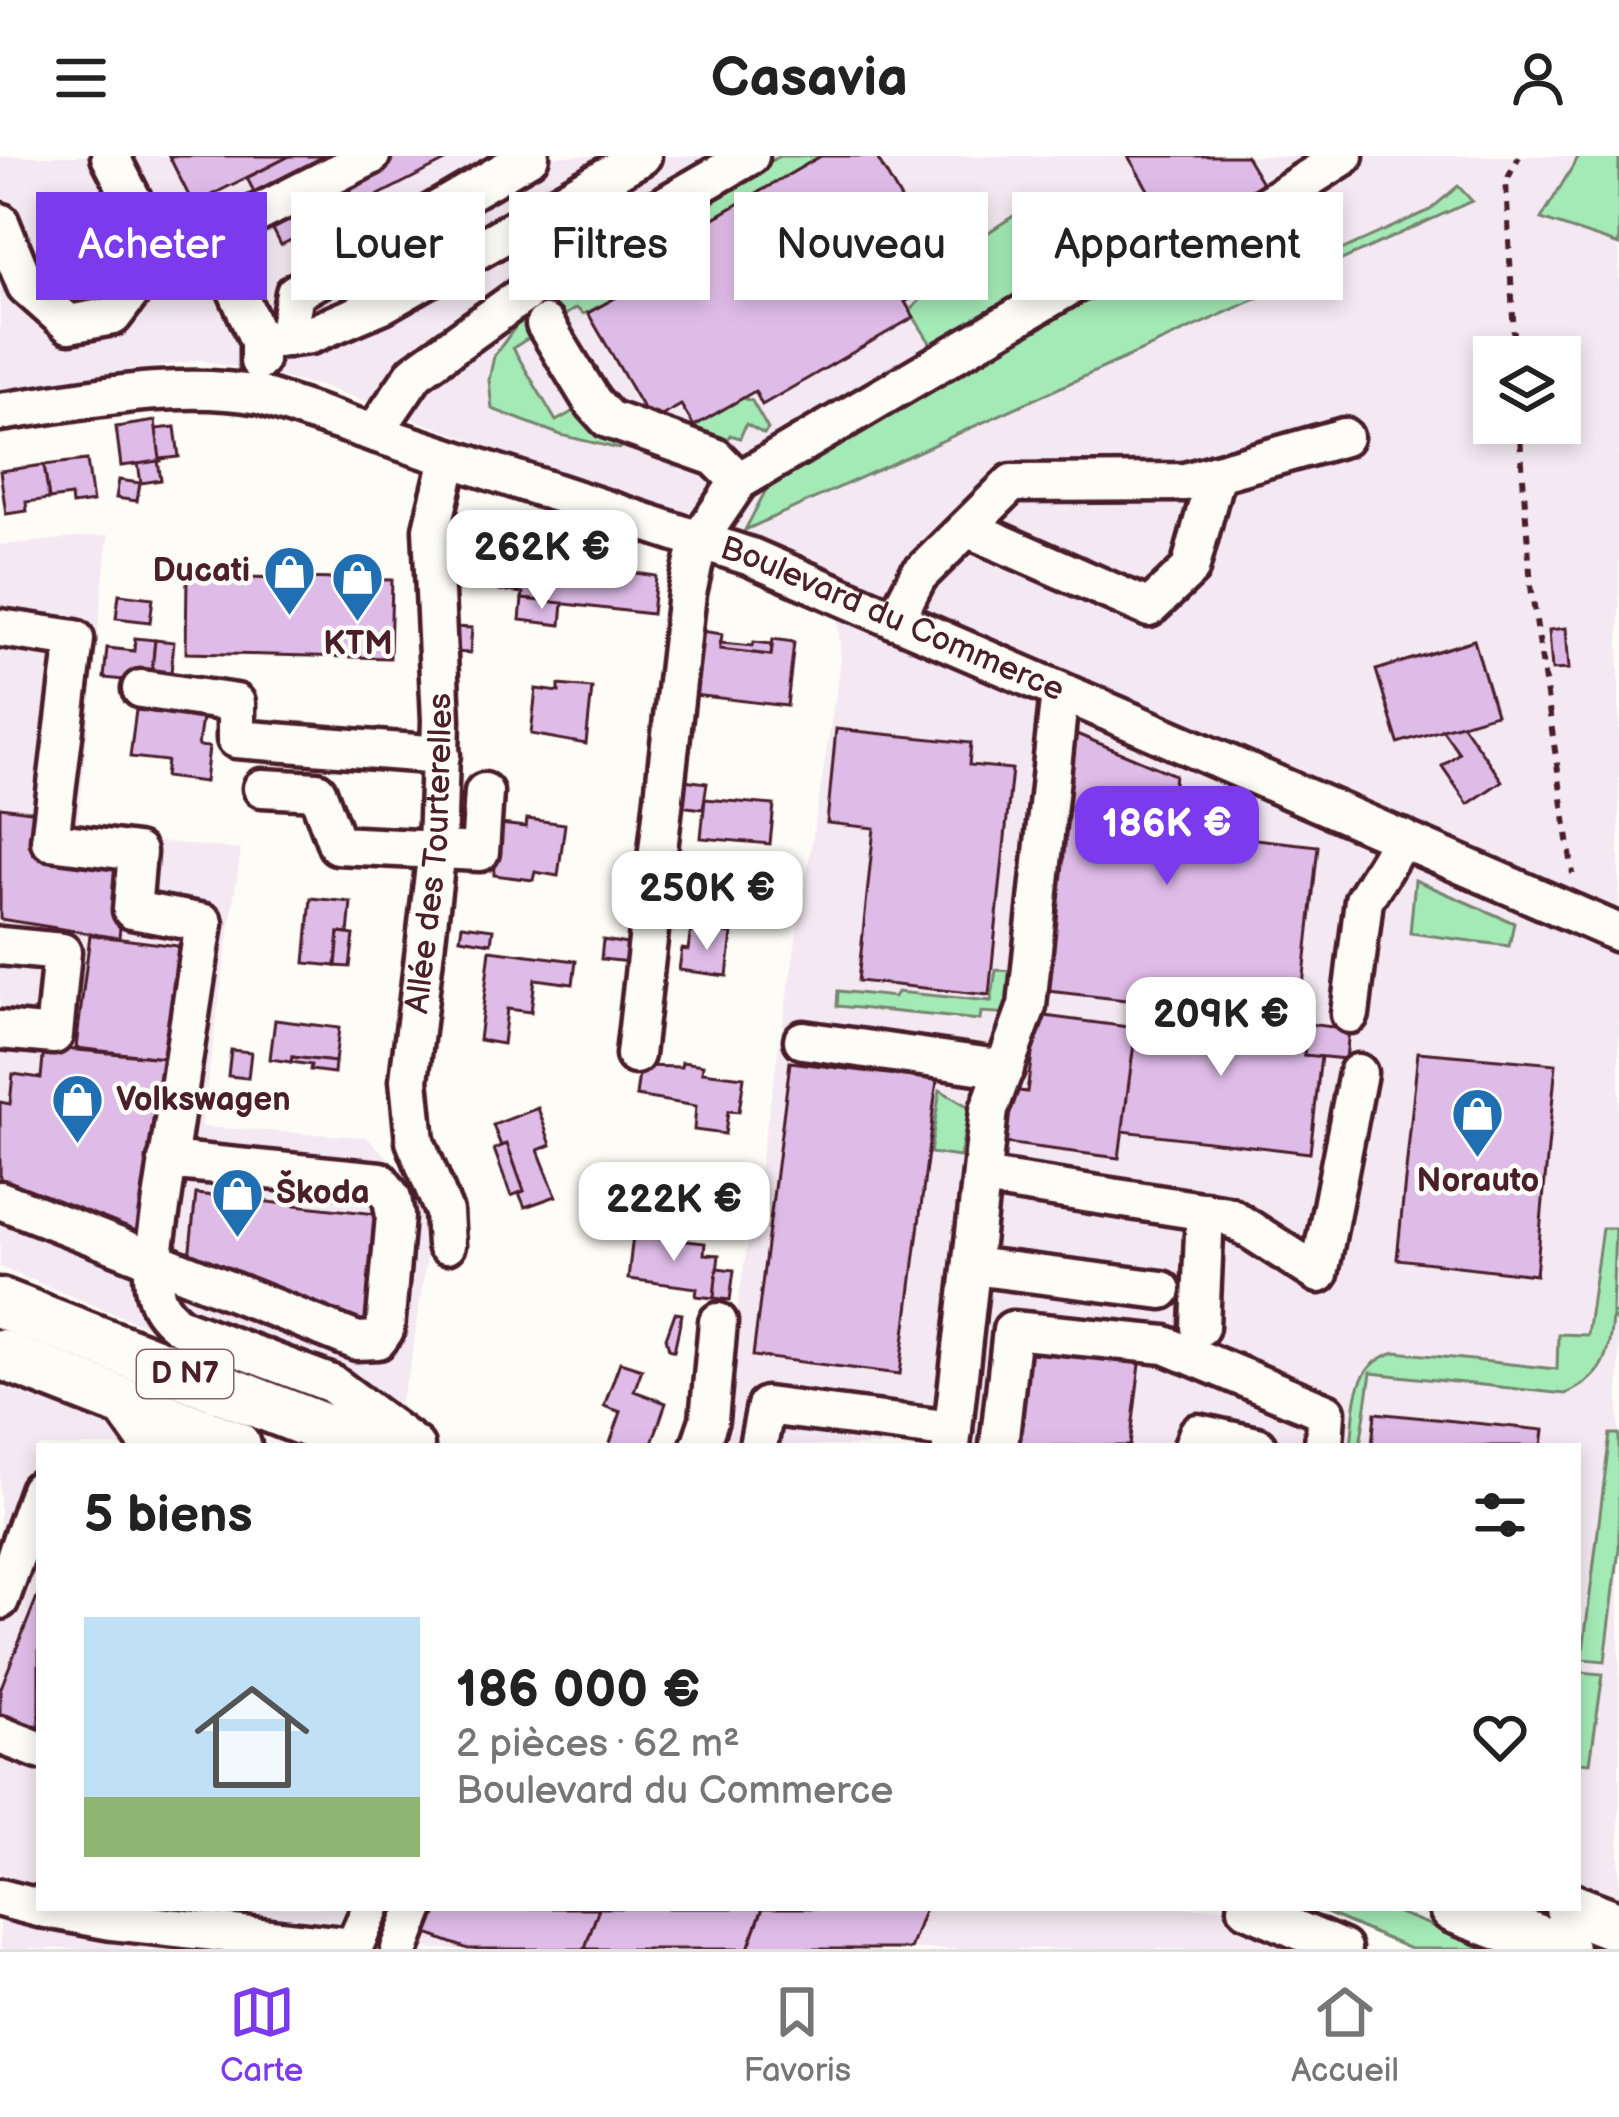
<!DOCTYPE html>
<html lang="fr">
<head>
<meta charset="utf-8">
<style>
  :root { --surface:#fff; --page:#f2f2f2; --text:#222; --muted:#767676; --line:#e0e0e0; --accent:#7c3aed }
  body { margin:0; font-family:"Balsamiq Sans",sans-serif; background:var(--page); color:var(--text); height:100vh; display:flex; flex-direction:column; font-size:45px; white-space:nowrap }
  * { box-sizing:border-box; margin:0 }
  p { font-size:39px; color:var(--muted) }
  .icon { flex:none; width:66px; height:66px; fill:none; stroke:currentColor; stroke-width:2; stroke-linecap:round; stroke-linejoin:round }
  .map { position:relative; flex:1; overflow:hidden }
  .panel { position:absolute; left:36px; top:1287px; width:1545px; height:468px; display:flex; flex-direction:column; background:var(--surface); border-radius:0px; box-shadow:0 6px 18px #0003 }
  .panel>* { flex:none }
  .hud { position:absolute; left:36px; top:36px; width:1548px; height:108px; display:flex; gap:24px }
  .tools { position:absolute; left:1473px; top:180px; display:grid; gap:24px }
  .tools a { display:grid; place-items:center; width:108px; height:108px; border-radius:0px; background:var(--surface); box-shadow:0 6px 18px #0003; font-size:60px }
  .price { position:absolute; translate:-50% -102px; padding:0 27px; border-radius:24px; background:#fff; color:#222; font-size:39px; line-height:78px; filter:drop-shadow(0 3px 6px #0008) }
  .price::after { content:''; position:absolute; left:50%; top:72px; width:36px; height:27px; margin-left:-18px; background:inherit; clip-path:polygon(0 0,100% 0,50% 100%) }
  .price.active { background:var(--accent); color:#fff }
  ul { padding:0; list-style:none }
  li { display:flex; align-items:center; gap:36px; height:300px; padding:0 48px }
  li+li { border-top:3px solid var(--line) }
  li span { display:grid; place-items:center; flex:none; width:336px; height:240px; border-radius:0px; color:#555 }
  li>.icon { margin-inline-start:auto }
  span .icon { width:144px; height:144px; fill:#fffc; stroke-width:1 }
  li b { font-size:51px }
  h2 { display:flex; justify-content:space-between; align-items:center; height:144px; padding:0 48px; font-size:51px }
  .pill { padding:0 42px; border-radius:0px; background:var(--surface); box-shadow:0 6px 18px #0003; font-size:42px; line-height:108px }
  .pill.active { background:var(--accent); color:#fff }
  header { display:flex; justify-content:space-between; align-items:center; height:156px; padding:0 48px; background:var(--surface); font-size:54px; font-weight:800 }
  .menu { display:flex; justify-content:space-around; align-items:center; height:168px; border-top:3px solid var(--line); background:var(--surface); font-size:33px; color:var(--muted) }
  .menu a { display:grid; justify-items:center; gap:6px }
  .menu .active { color:var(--accent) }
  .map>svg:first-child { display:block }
  .built { fill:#f4e9f2; fill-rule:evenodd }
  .green { fill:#a4eab6; stroke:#778470; stroke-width:3 }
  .building { fill:#dfbce8; stroke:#4a1f2b; stroke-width:3 }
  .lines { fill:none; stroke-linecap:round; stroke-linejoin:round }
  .minor-casing { stroke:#4a1f2b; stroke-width:45 }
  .major-casing { stroke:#4a1f2b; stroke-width:57 }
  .path { stroke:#4a1f2b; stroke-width:6; stroke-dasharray:9 9; stroke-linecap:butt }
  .minor { stroke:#fdfcf7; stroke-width:36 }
  .major { stroke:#fdfcf7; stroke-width:48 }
  .tree { fill:#a79e9a }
  .labels { text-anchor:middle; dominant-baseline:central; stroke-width:9; stroke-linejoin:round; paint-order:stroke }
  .shield { fill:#fdfcf7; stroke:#806168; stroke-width:3 }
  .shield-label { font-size:30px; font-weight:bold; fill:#4a1f2b }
  .poi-label { font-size:33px; font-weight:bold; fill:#4a1f2b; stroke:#fdfcf7 }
  .street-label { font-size:33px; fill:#4a1f2b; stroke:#fdfcf7 }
</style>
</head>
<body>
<header><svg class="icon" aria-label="menu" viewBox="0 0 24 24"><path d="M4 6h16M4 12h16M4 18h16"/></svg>Casavia<svg class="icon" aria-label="person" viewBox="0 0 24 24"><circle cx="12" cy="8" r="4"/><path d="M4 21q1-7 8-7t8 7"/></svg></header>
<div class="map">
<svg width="1619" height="1793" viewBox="0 0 1619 1793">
  <rect width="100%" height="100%" fill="#fdfcf7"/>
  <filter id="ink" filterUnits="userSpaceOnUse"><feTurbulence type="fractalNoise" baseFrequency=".00833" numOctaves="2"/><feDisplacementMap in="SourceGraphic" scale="24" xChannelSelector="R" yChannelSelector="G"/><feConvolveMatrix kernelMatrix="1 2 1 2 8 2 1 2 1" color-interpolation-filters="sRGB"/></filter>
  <g filter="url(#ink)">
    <g class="built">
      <path d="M0 0H1579L1541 63 1619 89V1742L1578 1726V1290H715L841 504 834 414 324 231 201 204 0 234ZM1494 201H1560V267H1494Z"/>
      <path d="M108 379 77 677 241 694 201 971 366 981 407 1019 427 1069 429 1086 410 1212 396 1258 172 1181 0 1111V389Z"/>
      <path d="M0 1230 162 1290H39V1752H1278L1372 1793H0Z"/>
    </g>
    <g class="green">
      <path d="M780 0H821L610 122 615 142 584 158 576 152 513 192 556 265 581 251 628 287 619 293 561 279 492 253 489 224 494 200 519 166 555 129Z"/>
      <path d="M1579 0H1619V89L1541 63Z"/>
      <path d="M1458 30 1472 45 745 374 769 328 1070 151 1180 115 1283 58 1312 107 1430 54Z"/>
      <path d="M1035 55C1059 62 1069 81 1067 106L1056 118 934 193 910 155 933 130 926 117 1015 59Z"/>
      <path d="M743 242 752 245 768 273 764 278 746 268 740 282 730 279 724 292 694 275V270Z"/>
      <path d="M1415 724 1514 767 1509 790 1410 777Z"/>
      <path d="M996 814 1014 815 1012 858 981 856 980 864 837 850 838 835 894 841 897 836 991 845Z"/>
      <path d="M940 934 969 951 960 1001 930 997Z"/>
      <path d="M1602 1072H1615L1612 1157 1619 1158V1169L1612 1160C1610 1199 1603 1222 1565 1238L1371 1217 1360 1290H1351C1356 1250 1351 1209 1396 1196L1557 1213 1558 1178 1587 1179Z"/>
      <path d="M1610 1278H1619V1393L1605 1505 1582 1503Z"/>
      <path d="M1580 1516 1603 1518 1590 1607 1578 1606Z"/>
      <path d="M1315 1752H1386L1493 1793H1410Z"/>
    </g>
    <g class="building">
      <path d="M169 0H290L193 48Z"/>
      <path d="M290 0H455L281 89 247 22Z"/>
      <path d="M821 0H876L935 102 921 109 933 130 905 146 914 161 762 249 755 235 694 270 681 249 651 266 588 157 619 140 609 123Z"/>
      <path d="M1128 0H1246L1264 30 1176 81Z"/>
      <path d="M155 265 161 305 121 310 116 271Z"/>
      <path d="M175 271 179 301 160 303 156 273Z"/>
      <path d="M87 304 93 346 72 349 71 340 49 343 44 309Z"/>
      <path d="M158 305 161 324 141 327 138 308Z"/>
      <path d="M44 309 49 343 26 346 27 355 6 358 0 315Z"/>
      <path d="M119 324 140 327 137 345 116 342Z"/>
      <path d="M528 401 656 420 652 458 522 443 523 437 499 434 503 404 527 407Z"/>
      <path d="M187 420 392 424 390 502 186 497Z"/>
      <path d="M119 438 153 442 150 466 116 462Z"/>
      <path d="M522 443 563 447 561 469 520 464Z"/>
      <path d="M453 471 472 472 470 497 451 496Z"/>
      <path d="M1566 472 1569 513 1552 514 1549 474Z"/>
      <path d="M701 475 722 478 720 493 771 499 773 483 794 486 787 550 694 539Z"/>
      <path d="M135 482 155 484 152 515 135 513 134 525 104 522 107 492 134 495Z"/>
      <path d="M155 484 174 486 171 517 152 515Z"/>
      <path d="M1474 484 1496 558 1398 587 1376 514Z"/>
      <path d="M754 486 772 488 771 499 720 493V487L753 490Z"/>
      <path d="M559 529 592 532 586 588 531 578 536 533 559 536Z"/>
      <path d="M136 554 202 562 198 590 209 591 205 626 165 621 167 605 130 601Z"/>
      <path d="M1462 568 1502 625 1468 648 1442 610 1459 597 1442 573Z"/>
      <path d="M836 573 971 587 969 609 1012 613 989 839 858 825 874 672 827 667Z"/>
      <path d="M1067 574 1175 619 1172 643 1250 652 1246 682 1318 690 1302 839 1154 824 1152 847 1039 834Z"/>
      <path d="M676 623 707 627 703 653 672 649Z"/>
      <path d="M705 643 774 649 770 688 701 682Z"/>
      <path d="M0 651 46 657 125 710 119 782 0 763Z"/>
      <path d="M527 663 565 668 558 720 535 716 533 724 494 719 500 668 526 671Z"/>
      <path d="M311 742 351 746 348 778 339 777 336 810 305 807Z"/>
      <path d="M462 769 493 773 491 787 460 782Z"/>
      <path d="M691 773 732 778 727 820 679 814 682 793 688 794Z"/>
      <path d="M339 777 354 779 350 811 336 810Z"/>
      <path d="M90 779 178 790 164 902 76 892Z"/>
      <path d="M603 784 633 789 630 806 601 803Z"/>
      <path d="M490 794 576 805 573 828 535 823 531 856 507 853 503 888 479 884Z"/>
      <path d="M1137 848 1308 868 1304 899 1321 900 1310 997 1122 975Z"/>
      <path d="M1037 859 1136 872 1119 1002 997 986 1004 933 1027 936Z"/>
      <path d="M275 864 339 872 335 906 292 901 291 906 270 903Z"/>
      <path d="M1308 868 1349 873 1346 903 1304 899Z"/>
      <path d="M44 891 164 902 141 1087 0 1032V946L10 948 13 918 41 922Z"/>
      <path d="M231 894 251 896 248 922 228 920Z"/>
      <path d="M1418 896 1556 908 1536 1119 1397 1103Z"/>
      <path d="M292 901 335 906 334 917 310 914 311 909 291 906Z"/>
      <path d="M682 906 703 909 702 916 744 921 739 956 728 955 725 978 694 974 696 950 636 940 640 910 681 911Z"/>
      <path d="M790 906 937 924 900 1218 753 1200Z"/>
      <path d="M538 952 551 989 538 994 556 1040 525 1051 519 1037 524 1035 507 988 501 990 493 969Z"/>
      <path d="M507 988 524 1035 511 1040 494 993Z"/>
      <path d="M196 1038 377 1058 366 1169 189 1102Z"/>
      <path d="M633 1079 705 1087 704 1098 719 1099 714 1142 696 1140 697 1132 628 1123Z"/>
      <path d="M717 1112 734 1114 730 1144 714 1142Z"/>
      <path d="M675 1157 682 1158 674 1195 669 1193 666 1182Z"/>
      <path d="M1020 1186 1141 1200 1130 1290H1008Z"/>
      <path d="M620 1206 642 1213 634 1235 666 1247 651 1290H609L621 1256 604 1250Z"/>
      <path d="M1375 1257 1544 1274 1542 1290H1372Z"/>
      <path d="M39 1436V1579L0 1564V1534Z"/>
      <path d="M431 1752H599L585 1793H468L422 1776Z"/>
      <path d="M599 1752H763L748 1793H589L585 1792Z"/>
      <path d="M763 1752H925L910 1793H748Z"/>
    </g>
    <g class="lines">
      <defs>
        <g id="minor">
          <path d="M0 66 26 130 69 168 113 160 153 107 132 43 110 0"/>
          <path d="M545 168 592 245 608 263 715 301 739 325"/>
          <path d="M287 182 295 137 530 0"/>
          <path d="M259 185 310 179 383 148 642 0"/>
          <path d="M259 205V185L213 80 371 0"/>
          <path id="s1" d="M0 256C85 244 173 224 259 239L751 401 1619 777"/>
          <path d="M374 277 415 217 575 101 750 0"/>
          <path d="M967 372 1149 452 1190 413 1216 317"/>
          <path d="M895 464 918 420 1012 327 1185 326 1344 281"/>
          <path d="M0 472 75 483 50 685 137 696 132 754 204 767 153 1104 357 1185 378 1184 385 1174 395 1060 392 1042 380 1025 167 1004"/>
          <path d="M141 533 236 547V583L441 599"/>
          <path d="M262 632 317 635 337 689 480 696 484 636"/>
          <path d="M0 790 62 796 54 879 0 874"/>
          <path d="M1350 858 1364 744 1402 682"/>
          <path d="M803 884 1005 913"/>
          <path d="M635 899 687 437 699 384 739 325 1113 105 1188 99 1344 0"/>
          <path d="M982 1021 1227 1059 1319 1118 1358 917"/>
          <path d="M0 1044 153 1104C152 1134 155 1153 181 1171L332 1228 415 1290"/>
          <path id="s2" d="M446 1089 444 1056 415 985 409 924 437 694 441 564 432 373 449 303"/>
          <path d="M972 1110 1162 1134"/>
          <path d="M1200 1171 1205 1055"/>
          <path d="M117 1244 150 1290"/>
          <path d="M700 1290 709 1264 718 1166"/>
          <path d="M758 1290 766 1250 953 1274"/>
          <path d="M951 1290 989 954 1027 850 1060 535"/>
          <path d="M999 1290 1012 1174 1165 1189 1326 1256 1324 1290"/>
          <path d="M1193 1290 1198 1277 1257 1290"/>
          <path d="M0 1444 39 1334"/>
          <path d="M0 1579 39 1594"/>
          <path d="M0 1742 39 1752"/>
          <path d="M41 1752 112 1765 353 1791"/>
          <path d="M1247 1752 1342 1793"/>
          <path d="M353 1793 371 1752"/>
          <path d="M400 1793 416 1752"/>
        </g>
        <g id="major">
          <path d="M0 1147 369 1290"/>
          <path d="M0 1198 236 1290"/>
          <path d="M1454 1752 1563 1793"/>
          <path d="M1570 1752 1619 1771"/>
        </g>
      </defs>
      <use href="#minor" class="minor-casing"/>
      <use href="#major" class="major-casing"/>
      <g class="path">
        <path d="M1515 201 1506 26 1519 0"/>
        <path d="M1519 267 1531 430 1573 718"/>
      </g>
      <use href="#minor" class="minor"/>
      <use href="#major" class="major"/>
    </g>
    <circle class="tree" cx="85" cy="103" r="12"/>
  </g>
  <defs>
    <symbol id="shop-pin" viewBox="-11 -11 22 30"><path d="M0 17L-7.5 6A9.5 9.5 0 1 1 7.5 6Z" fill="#1f6fb2" stroke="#fdfcf7"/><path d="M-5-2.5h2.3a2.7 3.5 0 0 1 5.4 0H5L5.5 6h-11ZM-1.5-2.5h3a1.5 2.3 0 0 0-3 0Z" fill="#fff"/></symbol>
  </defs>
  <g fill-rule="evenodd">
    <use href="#shop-pin" x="260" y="386" width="59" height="81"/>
    <use href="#shop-pin" x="328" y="392" width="59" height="81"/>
    <use href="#shop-pin" x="48" y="914" width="59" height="81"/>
    <use href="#shop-pin" x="1448" y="928" width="59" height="81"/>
    <use href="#shop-pin" x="208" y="1008" width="59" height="81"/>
  </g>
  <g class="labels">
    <rect class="shield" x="137" y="1194" width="96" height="48" rx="9"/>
    <g class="shield-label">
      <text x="185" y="1218">D N7</text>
    </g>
    <g class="poi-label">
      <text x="250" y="415" text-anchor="end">Ducati</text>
      <text x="358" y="488">KTM</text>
      <text x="116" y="944" text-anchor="start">Volkswagen</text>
      <text x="1478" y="1025">Norauto</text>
      <text x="276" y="1037" text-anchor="start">Škoda</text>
    </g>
    <g class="street-label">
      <text stroke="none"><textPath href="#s1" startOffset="933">Boulevard du Commerce</textPath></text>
      <text stroke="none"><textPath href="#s2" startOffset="399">Allée des Tourterelles</textPath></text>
    </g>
  </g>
</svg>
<div class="tools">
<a><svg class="icon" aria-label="layers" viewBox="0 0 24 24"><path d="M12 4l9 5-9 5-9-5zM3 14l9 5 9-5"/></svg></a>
</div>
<b class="price" style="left:542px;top:456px">262K €</b>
<b class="price active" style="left:1167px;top:732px">186K €</b>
<b class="price" style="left:707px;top:797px">250K €</b>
<b class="price" style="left:1221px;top:923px">209K €</b>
<b class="price" style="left:674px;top:1108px">222K €</b>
<div class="hud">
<a class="pill active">Acheter</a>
<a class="pill">Louer</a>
<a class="pill">Filtres</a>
<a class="pill">Nouveau</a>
<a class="pill">Appartement</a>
</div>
<section class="panel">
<h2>5 biens<svg class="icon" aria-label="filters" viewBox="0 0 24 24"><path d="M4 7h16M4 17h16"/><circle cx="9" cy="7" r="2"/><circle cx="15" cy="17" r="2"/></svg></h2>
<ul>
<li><span style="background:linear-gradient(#bfe0f5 75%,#8fb573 0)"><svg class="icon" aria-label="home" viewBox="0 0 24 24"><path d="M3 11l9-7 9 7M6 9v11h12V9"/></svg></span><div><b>186 000 €</b><p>2 pièces · 62 m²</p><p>Boulevard du Commerce</p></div><svg class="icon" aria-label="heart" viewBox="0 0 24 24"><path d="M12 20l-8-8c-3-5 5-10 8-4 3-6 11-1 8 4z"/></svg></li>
</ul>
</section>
</div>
<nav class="menu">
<a class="active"><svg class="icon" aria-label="map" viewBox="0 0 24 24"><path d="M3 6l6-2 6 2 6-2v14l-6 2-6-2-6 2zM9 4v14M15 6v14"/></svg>Carte</a>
<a><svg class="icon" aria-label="saved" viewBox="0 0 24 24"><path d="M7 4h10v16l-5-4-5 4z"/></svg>Favoris</a>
<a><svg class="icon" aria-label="home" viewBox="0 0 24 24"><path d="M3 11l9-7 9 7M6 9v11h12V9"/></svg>Accueil</a>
</nav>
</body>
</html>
